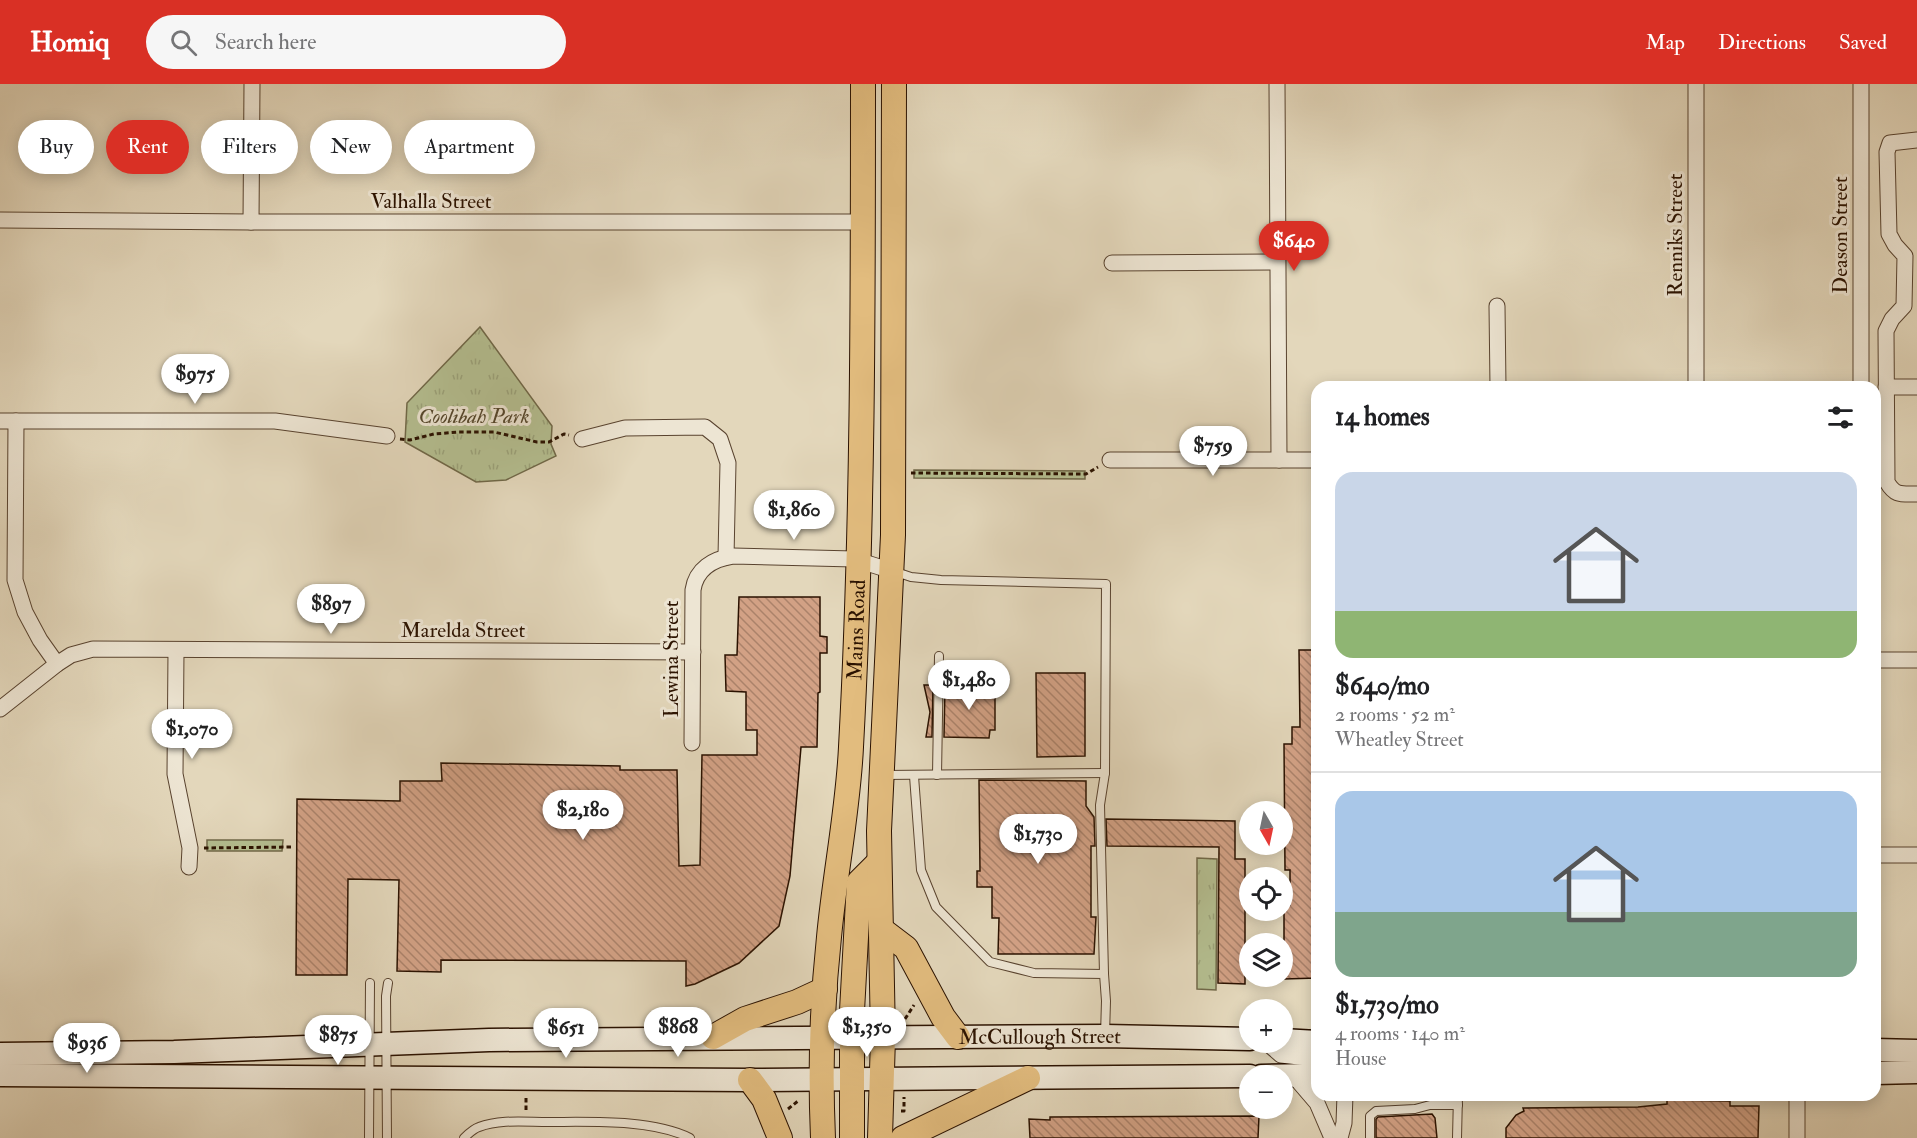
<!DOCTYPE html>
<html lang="en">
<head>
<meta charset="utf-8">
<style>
  :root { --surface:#fff; --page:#f6f6f6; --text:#202124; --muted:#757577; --line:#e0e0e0; --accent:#d93025 }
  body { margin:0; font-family:"IM FELL Double Pica",serif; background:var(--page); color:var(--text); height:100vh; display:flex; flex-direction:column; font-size:22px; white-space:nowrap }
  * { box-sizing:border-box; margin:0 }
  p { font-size:20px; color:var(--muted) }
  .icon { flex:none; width:33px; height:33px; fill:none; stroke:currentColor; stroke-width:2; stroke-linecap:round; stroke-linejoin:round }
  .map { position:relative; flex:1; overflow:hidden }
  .panel { position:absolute; left:1311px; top:297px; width:570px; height:720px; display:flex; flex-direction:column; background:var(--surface); border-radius:18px; box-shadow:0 3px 15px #0003 }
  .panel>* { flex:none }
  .top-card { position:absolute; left:18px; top:36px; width:570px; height:54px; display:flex; gap:12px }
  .needle { width:39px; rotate:171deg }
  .fabs { position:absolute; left:1239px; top:717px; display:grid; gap:12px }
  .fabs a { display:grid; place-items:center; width:54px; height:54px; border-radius:50%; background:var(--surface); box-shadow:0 3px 15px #0003; font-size:30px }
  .price { position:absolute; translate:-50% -51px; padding:0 14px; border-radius:21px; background:#fff; color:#222; font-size:20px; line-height:39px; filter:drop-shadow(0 2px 3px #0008) }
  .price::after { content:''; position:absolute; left:50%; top:36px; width:18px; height:14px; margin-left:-9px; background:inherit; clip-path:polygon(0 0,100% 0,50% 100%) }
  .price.active { background:var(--accent); color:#fff }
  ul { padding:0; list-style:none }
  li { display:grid; align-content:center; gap:12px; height:318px; padding:0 24px }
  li+li { border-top:2px solid var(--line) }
  li span { display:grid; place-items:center; height:186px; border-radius:18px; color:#555 }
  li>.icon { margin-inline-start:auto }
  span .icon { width:108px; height:108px; fill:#fffc; stroke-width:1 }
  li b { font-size:26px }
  h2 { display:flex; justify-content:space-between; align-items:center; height:72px; padding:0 24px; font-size:26px }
  .tag { padding:0 21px; border-radius:27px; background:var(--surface); box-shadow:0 3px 15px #0003; font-size:21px; line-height:54px }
  .tag.active { background:var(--accent); color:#fff }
  header { display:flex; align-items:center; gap:36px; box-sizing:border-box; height:84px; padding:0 30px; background:var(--accent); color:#fff }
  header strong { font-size:28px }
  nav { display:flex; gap:33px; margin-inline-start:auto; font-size:21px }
  .search { width:420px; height:54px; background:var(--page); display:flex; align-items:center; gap:15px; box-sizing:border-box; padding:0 21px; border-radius:33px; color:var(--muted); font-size:22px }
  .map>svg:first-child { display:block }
  .green { fill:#b4be90; stroke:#706848; stroke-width:1.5 }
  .park { fill:url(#park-tufts); stroke:#706848; stroke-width:1.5 }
  .building { fill:url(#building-back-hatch); stroke:#2b1200; stroke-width:1.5 }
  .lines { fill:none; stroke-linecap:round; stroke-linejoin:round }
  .lane-casing { stroke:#59432f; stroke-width:10 }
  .street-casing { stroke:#59432f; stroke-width:17 }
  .secondary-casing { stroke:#2b1200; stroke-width:25 }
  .primary-casing { stroke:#2b1200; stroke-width:26 }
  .path { stroke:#2b1200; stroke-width:3; stroke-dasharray:4.5 3; stroke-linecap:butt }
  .lane { stroke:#ede5d3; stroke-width:8 }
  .street { stroke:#ede5d3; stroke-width:15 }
  .secondary { stroke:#ede5d3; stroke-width:22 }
  .primary { stroke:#e2bc7e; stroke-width:24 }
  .labels { text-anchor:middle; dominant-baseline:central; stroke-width:6; stroke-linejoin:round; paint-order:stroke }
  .street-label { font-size:21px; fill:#2b1200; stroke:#ede5d3 }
  .park-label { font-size:21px; font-style:italic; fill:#54462b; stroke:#ede5d3 }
</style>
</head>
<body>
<header>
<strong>Homiq</strong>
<div class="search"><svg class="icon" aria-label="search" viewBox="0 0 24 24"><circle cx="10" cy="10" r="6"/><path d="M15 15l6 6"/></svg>Search here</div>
<nav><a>Map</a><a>Directions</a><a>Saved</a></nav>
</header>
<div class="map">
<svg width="1917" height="1054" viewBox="0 0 1917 1054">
  <defs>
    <pattern id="park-tufts" width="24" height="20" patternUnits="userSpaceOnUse" patternTransform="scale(1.5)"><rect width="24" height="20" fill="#b4be90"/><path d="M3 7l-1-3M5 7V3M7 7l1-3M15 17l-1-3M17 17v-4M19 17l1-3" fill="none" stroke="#9ba27a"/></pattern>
    <pattern id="building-back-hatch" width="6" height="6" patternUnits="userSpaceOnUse" patternTransform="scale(1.5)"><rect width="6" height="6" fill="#d2a185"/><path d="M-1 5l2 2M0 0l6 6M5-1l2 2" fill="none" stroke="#ab826a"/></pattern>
  </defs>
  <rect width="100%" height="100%" fill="#e3d7bb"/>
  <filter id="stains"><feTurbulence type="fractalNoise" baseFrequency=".00333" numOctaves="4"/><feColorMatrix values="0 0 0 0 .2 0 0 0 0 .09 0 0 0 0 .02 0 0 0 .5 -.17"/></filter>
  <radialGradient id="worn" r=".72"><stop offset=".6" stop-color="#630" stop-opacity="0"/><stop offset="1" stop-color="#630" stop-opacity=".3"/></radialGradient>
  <g class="green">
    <path d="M914 386 1085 387V395L914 394Z"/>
    <path d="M207 756H283L282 767H207Z"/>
  </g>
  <g class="park">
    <path d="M480 243 552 342 551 360 556 372 506 396 476 398 405 358 407 319Z"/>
    <path d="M1197 774 1217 775 1216 906 1197 905Z"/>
  </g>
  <g class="building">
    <path d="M739 513H820V552L827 553V569H820V608L818 609 817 663H801L790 792 779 842 739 879 695 900 686 902V877L441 876V888L397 887 399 796 348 795 347 891H296L297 715 400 717V697H442L441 679 620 682V686H677L679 782 700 781 702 671H757V646H746V608L726 607 725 571H737Z"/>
    <path d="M1299 566H1317V894L1284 895V821H1290V786H1285L1284 660H1292V643H1300Z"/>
    <path d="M1036 589H1085V672L1037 673Z"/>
    <path d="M924 601H933L932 653H926L930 628Z"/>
    <path d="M945 601H990L989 609H995V646H990L989 654 944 653Z"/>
    <path d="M979 696 1086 697V722L1094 733 1095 762H1091V833H1096L1094 870H998L999 834H992V803H977V787H980Z"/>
    <path d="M1106 735 1235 737V775H1245V900L1218 899 1219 763 1107 762Z"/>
    <path d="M1667 1016 1730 1017V1022H1759L1758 1054H1506V1044L1516 1031 1524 1027 1523 1024 1638 1023 1667 1020Z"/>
    <path d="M1432 1030 1435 1034 1437 1054H1376V1035L1378 1033Z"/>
    <path d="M1259 1032 1258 1054H1030L1029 1035 1050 1036V1033Z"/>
  </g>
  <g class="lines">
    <defs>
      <g id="lane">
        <path d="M896 488 911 493 941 496 1106 500 1105 689 1100 721 1104 890"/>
        <path d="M884 691 1105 689"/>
        <path d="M937 691 939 572"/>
        <path d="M914 692 921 786 936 823 990 878 1034 889 1104 890 1106 917 1105 951"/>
        <path d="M369 1054 370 899"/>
        <path d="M387 1054 386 912 388 899"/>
        <path d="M464 1054C469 1049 473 1045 479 1043 500 1035 526 1038 548 1038 590 1038 652 1035 690 1054"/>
        <path d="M1370 1054V1032L1376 1027 1415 1025 1430 1021H1458"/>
        <path d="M1457 1054 1458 1011"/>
      </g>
      <g id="street">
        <path d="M1277 0 1279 376"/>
        <path d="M1917 56 1890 59 1887 68 1889 150 1895 161 1905 172 1904 222 1892 235 1886 247 1887 398C1895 412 1901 410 1917 410"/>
        <path d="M0 136 251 138H863"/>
        <path d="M251 138 252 0"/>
        <path d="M1112 179 1277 178"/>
        <path d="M1497 222 1498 303"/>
        <path d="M1696 303V0"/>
        <path d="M1861 303V0"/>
        <path d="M1886 303H1917"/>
        <path d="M0 337H275L387 352"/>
        <path d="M16 337 15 496 25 528 40 556 57 580"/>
        <path d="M582 355 625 344 705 343 720 355 728 379 726 473"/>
        <path d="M1110 376H1317"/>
        <path d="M176 567 175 690 190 764 189 783"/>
        <path d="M1875 576H1917"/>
        <path d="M0 625 57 580 71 571 93 565 693 568"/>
        <path d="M692 659 693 506C696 485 713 475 733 472L854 475 892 487"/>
        <path d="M1875 771H1917"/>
        <path d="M1266 958 1281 971 1317 975"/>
        <path d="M1293 991 1317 1019 1332 1054"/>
        <path d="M1340 1054 1344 1039 1345 1011"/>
        <path d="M1797 1054V1011"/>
      </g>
      <g id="secondary">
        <path d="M1282 956 1317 958"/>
        <path d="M1875 966 1917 967"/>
        <path id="s1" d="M0 970 174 968 489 956 1105 952 1250 955"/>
        <path d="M1875 989 1917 988"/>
        <path d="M0 991 750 996 1250 992"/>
        <path d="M1261 992 1317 991"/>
      </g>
      <g id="primary">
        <path d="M881 845 906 864 943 933 958 953"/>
        <path d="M713 953 745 935 797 918 825 905"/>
        <path d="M750 996 764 1015 780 1054"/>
        <path id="s2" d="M823 1054C820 987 822 919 829 853 835 789 848 727 851 663 863 442 863 221 863 0"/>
        <path d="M852 1054V927L859 798 879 778"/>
        <path d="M880 1054 883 953 879 747 893 451 894 0"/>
        <path d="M903 1054 1028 994"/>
      </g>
    </defs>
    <use href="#lane" class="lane-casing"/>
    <use href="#street" class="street-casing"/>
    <use href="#secondary" class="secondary-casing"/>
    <use href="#primary" class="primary-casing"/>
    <g class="path">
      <path d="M400 355 410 356 434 350 459 348H494L537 358H549L564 350 569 351"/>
      <path d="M911 389 1086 390 1098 383"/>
      <path d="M204 764 292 763"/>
      <path d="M905 935 914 921"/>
      <path d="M788 1025 798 1017"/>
      <path d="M526 1026V1011"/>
      <path d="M901 1027H904V1013"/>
    </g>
    <use href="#lane" class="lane"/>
    <use href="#street" class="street"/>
    <use href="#secondary" class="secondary"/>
    <use href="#primary" class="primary"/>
  </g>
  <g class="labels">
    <g class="street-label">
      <text x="431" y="117">Valhalla Street</text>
      <text transform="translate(1675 151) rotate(-90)">Renniks Street</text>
      <text transform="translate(1840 151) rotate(-90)">Deason Street</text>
      <text x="463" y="546">Marelda Street</text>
      <text stroke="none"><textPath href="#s2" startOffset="510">Mains Road</textPath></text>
      <text transform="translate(671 575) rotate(-90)">Lewina Street</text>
      <text stroke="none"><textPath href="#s1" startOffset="1040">McCullough Street</textPath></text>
    </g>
    <g class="park-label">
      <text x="474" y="332">Coolibah Park</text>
    </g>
  </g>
  <rect width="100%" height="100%" filter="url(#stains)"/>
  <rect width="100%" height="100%" fill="url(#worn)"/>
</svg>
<div class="fabs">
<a><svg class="needle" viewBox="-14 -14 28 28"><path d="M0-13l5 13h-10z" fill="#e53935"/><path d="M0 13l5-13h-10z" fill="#757577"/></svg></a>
<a><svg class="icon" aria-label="locate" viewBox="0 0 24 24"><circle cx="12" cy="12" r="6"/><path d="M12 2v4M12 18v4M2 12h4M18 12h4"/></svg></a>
<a><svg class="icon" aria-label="layers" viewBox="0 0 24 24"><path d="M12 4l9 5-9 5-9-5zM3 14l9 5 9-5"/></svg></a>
<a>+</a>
<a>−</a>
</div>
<b class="price active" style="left:1294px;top:188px">$640</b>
<b class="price" style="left:195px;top:321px">$975</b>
<b class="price" style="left:1213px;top:393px">$759</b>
<b class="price" style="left:794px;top:457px">$1,860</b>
<b class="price" style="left:331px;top:551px">$897</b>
<b class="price" style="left:969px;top:627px">$1,480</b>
<b class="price" style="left:192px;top:676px">$1,070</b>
<b class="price" style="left:583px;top:757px">$2,180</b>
<b class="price" style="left:1038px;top:781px">$1,730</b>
<b class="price" style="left:678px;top:974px">$868</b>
<b class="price" style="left:867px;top:974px">$1,350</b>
<b class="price" style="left:566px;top:975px">$651</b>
<b class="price" style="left:338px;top:982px">$875</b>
<b class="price" style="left:87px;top:990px">$936</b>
<div class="top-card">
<a class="tag">Buy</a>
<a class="tag active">Rent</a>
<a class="tag">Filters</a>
<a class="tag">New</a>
<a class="tag">Apartment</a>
</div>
<section class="panel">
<h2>14 homes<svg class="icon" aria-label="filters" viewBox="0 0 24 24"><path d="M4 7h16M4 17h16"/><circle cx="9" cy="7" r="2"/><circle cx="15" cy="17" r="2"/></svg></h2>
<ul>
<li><span style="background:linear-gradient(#c9d6e8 75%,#8fb573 0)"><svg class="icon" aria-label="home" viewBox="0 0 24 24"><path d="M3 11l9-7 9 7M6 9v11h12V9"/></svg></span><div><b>$640/mo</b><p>2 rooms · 52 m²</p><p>Wheatley Street</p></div></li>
<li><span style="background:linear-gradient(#a9c7e8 65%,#7fa58c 0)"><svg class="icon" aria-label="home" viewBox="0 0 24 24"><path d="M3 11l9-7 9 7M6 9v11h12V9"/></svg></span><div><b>$1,730/mo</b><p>4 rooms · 140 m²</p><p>House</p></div></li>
</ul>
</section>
</div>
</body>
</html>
